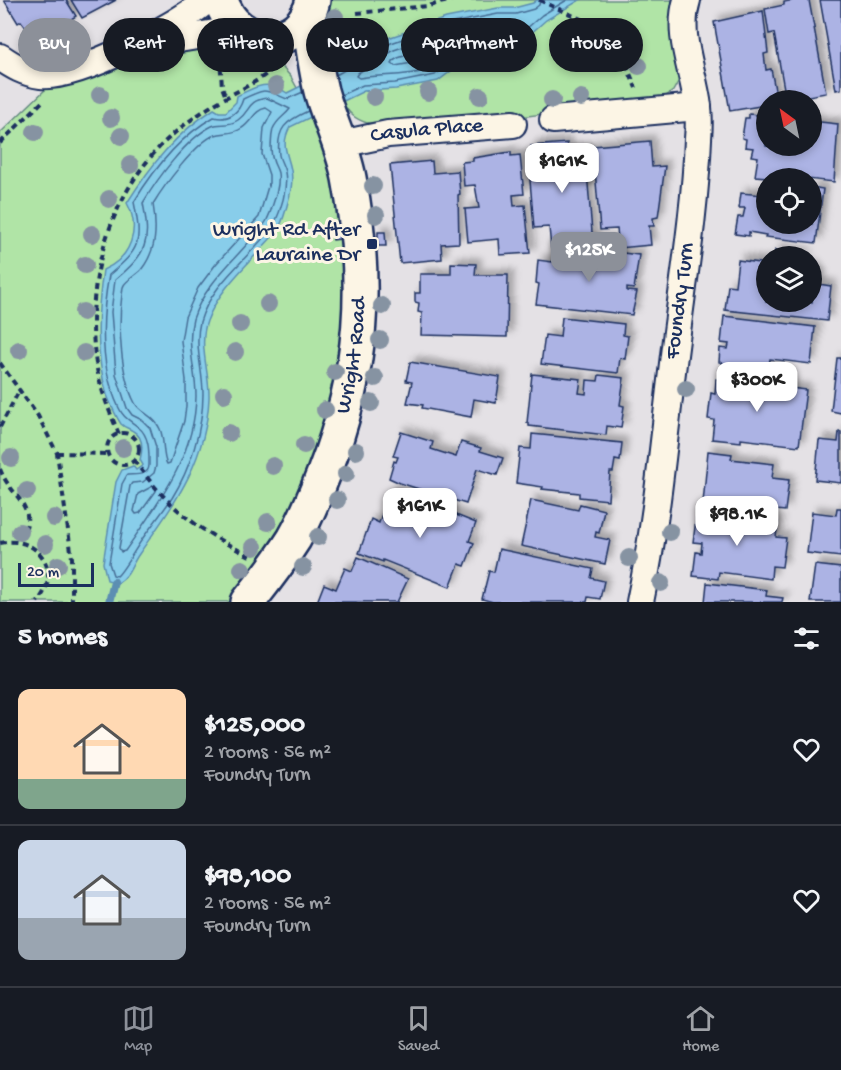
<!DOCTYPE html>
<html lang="en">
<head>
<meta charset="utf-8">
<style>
  :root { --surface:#171b24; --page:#20242c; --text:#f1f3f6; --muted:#9ea1a6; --line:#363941; --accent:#8c9099 }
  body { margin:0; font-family:"Gochi Hand",sans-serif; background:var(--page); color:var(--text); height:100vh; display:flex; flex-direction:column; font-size:22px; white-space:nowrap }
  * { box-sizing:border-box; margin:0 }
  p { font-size:20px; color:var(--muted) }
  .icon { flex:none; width:33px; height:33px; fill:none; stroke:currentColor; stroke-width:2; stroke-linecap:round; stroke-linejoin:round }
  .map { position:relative; height:602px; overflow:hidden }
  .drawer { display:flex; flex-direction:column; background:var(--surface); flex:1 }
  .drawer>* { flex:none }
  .banner { position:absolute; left:18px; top:18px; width:806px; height:54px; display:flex; gap:12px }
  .needle { width:39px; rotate:327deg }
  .buttons { position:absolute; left:756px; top:90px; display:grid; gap:12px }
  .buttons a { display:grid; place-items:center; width:66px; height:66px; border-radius:50%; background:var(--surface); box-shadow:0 3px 9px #0003; font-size:30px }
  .scale { position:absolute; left:18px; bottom:15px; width:76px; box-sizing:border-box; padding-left:6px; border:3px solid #1b2f5e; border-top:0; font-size:16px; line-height:21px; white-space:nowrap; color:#1b2f5e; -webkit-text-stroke:4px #fcf5e5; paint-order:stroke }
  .price { position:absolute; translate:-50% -51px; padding:0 14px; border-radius:12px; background:#fff; color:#222; font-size:20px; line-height:39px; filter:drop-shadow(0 2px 3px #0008) }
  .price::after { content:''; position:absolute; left:50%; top:36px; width:18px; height:14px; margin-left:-9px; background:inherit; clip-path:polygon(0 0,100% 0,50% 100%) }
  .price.current { background:var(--accent); color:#fff }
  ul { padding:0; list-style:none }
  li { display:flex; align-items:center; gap:18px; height:150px; padding:0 18px }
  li+li { border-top:2px solid var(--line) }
  li span { display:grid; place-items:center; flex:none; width:168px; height:120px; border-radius:12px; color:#555 }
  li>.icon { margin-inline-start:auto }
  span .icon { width:72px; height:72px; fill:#fffc; stroke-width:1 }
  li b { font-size:26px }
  h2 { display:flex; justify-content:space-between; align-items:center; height:72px; padding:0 18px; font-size:26px }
  .pill { padding:0 21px; border-radius:27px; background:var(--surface); box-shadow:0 3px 9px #0003; font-size:21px; line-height:54px }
  .pill.current { background:var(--accent); color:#fff }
  .tabs { display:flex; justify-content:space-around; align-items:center; height:84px; border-top:2px solid var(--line); background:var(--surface); font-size:16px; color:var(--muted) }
  .tabs a { display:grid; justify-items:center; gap:3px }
  .tabs .current { color:var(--accent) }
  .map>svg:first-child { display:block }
  .green { fill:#b0e4a6; stroke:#668a82; stroke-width:1.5 }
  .water { fill:#88cdea; stroke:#5c8eb2; stroke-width:1.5 }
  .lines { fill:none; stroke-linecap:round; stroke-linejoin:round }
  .shore { stroke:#476e96; stroke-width:1.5 }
  .stream { stroke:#5c8eb2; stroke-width:8 }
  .building { fill:#acb3e4; stroke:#1b2f5e; stroke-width:1.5; filter:url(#shadow) }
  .street-casing { stroke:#1b2f5e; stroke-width:30 }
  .secondary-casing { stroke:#1b2f5e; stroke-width:38 }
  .path { stroke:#1b2f5e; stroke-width:4; stroke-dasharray:6 4.5; stroke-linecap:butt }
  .street { stroke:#fcf5e5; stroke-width:26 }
  .secondary { stroke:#fcf5e5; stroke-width:33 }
  .tree { fill:#8693a2 }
  .poi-dot { fill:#1b2f5e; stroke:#fcf5e5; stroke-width:2 }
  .labels { text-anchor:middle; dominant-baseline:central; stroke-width:6; stroke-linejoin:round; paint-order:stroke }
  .street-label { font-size:22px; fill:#1b2f5e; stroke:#fcf5e5 }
  .poi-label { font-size:22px; fill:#1b2f5e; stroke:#fcf5e5; text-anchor:end }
</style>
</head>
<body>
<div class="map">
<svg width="841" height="602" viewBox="0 0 841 602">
  <defs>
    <filter id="shadow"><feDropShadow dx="5.5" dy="-5.5" stdDeviation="3" flood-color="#0004"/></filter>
  </defs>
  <rect width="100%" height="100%" fill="#e4e1e5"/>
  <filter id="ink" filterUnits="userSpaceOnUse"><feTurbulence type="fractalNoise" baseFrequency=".0167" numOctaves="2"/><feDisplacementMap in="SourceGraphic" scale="12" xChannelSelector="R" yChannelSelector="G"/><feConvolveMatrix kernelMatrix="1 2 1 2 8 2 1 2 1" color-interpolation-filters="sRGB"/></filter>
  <g filter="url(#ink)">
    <g class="green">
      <path d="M326 0H675L670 24 679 80 673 91 663 98 513 118 512 112 367 123C355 119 349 114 342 102L326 46 324 5Z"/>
      <path d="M238 42 270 53 291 77 314 119 329 159 344 230 347 300 336 385 305 481 264 557 231 602H0V133L48 87 68 84 142 57 170 50Z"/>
    </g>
    <path class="water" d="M537 0H580L546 20 512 50 476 55 463 62 438 81 396 89 364 91 290 127C280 146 288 153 291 170 293 180 291 192 288 202 286 210 283 220 279 228 275 235 267 242 261 249 241 271 218 292 207 321 198 346 210 373 209 398 206 463 174 504 139 554 131 565 130 576 118 583L107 580 103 563 116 482 122 470 133 466 136 470 143 465 140 460C143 449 144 437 133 431 129 428 125 428 121 424 115 415 111 405 107 395 95 354 97 312 103 270 131 258 141 229 127 203 151 165 176 133 214 109L219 112H226L236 102 237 96C256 86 268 79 287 93L351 61 388 38 446 18 498 8H514L533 3Z"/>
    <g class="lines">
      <g class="shore">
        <path d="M499 21 517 22 519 25C504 42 492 37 473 42 457 47 447 60 433 68 416 76 379 75 359 78L356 76 358 73 394 50 449 31Z"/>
        <path d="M440 44 443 45V48L429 60 395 66 392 64 393 61 398 58Z"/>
        <path d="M336 75 391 43 447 24 498 14H516L534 9 539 5 540 0"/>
        <path d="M303 92 287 99C264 90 267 87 243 99 239 113 228 121 214 117 180 136 154 169 134 202 142 243 141 248 109 275 101 318 100 368 119 408 124 419 130 420 138 427 150 436 149 453 149 465 149 477 133 474 127 475L122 484 109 563 113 575 117 576C122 573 139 543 145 535 154 523 163 511 172 498 190 469 203 429 203 394 203 370 194 346 200 322 209 291 236 268 256 246 262 239 270 232 274 225 281 210 288 188 285 172 284 166 280 161 279 155 276 128 286 121 308 111"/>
        <path d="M341 95 363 85 395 83 435 75 459 57 474 50 509 44 542 15 567 0"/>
        <path d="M267 98 290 109C285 116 277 119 273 129 271 137 270 153 273 160 274 165 277 168 278 173 280 186 274 201 270 213 266 225 258 233 249 242 228 266 203 288 193 319 186 345 196 370 196 396 195 457 158 503 125 551L121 552 119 548 130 486 132 483 143 482 154 473 156 466V447L150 428 142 420 132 415 127 408 116 374 111 312 115 280C147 253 151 243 143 203 157 179 186 139 212 126 221 122 228 127 238 120 252 110 246 101 267 98Z"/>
        <path d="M266 108 272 112 264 128 262 154 269 175V183L259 217 216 264 198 288 185 317 181 341 186 380V406L184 421 170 463 167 464C162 456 165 440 160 429 154 415 140 413 135 403 120 375 118 325 122 294 123 291 122 288 124 285 127 280 136 275 141 270 157 250 157 228 153 204 163 187 197 141 215 135 225 132 232 135 242 128 252 122 254 110 266 108Z"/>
        <path d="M153 486 156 488V491L140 513 136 514 134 511 138 494Z"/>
      </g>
      <path class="stream" d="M109 602 114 582"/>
    </g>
    <g class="building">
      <path d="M4 0H66L76 16 47 35 39 21 27 29 21 21 18 23Z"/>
      <path d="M71 0H116L82 18Z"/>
      <path d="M794 0H809L826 93 786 100 774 33 769 34 765 9 784 5V2Z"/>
      <path d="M820 0H841V89L836 90Z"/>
      <path d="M763 11 768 53 764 54 766 70 771 69 777 100H766V105L730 111 714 22Z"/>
      <path d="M749 114 766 116V146H812V121L838 124 834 182 780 176V178L755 176 758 157 751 156 753 148 745 147 746 139 742 138 745 118H749Z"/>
      <path d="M650 141 652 167 665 166 658 217 653 218 654 226H649L651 245 619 248 617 229 600 230 593 146Z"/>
      <path d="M567 143V150L590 148 592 171 587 172 593 244 551 248 549 227 534 228 528 157 532 156 531 146Z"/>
      <path d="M511 152V156L520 155 524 194 513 195 514 206 525 205 530 253 500 255 499 239 468 242 465 209 479 208 475 185 464 186 462 162 473 161V158Z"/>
      <path d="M432 161 433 173 458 171 460 194 458 195 459 243 441 244 442 259 400 263 390 165Z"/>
      <path d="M812 187 823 189 816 243 765 237 766 235 749 232V236L735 234 738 217H743L745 208H739L741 193 763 195 764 191H766V224H812Z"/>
      <path d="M339 222 340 239 333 240 332 223Z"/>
      <path d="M378 232H385L386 246H378Z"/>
      <path d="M775 250 806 254 805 256H775Z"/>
      <path d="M615 252 639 255 634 289 627 288V291L637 292 632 315 536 304 539 284 536 283 538 260 552 262 553 257 582 261 583 255 614 258Z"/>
      <path d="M738 260 766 264V302H812V266L820 276 818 284 831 286 827 321 725 310 728 285 735 286Z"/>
      <path d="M451 263 476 264 475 275H508L507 337 421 335 422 313 418 312 419 303 415 302V293H420V274H451Z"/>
      <path d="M724 316 815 327 811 364 770 359 769 366 752 364 750 378 722 375 723 363 719 362 720 348 728 349 729 344 721 343Z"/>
      <path d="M562 317 624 324 623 335 628 336 625 359 620 358 618 373 541 364 545 335 560 337Z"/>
      <path d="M837 358H841V413L831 411Z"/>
      <path d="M410 362 500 377 496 403 474 399 471 417 422 408 423 405 407 403 412 382 406 381Z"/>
      <path d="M532 374 581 379 579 393 586 394 587 380 598 381 599 375 624 378 620 405 624 406 621 428 607 426 606 435 529 426V423H527Z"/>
      <path d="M716 379 806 390 799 446 741 439V442L712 439 714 420 708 419 711 393 715 394Z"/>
      <path d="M401 432 433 442 431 449 456 457 461 442 481 448 480 451 503 458 497 475 477 469 466 504 400 483 389 478 394 461 396 462 398 457 393 456Z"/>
      <path d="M839 432H841V483L815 480 819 440 838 442Z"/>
      <path d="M532 434 622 443 620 461 615 460 613 472H610L608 500 579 497V493L542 489 543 487 516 483 520 448 531 449Z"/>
      <path d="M708 451 732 454 731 459 774 464 772 478 789 480 785 511 703 503Z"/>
      <path d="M391 489 476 523 469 541 474 543 465 566 459 564 450 587 383 560V562L359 553 371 519 379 523 382 514 389 517 391 512 382 509Z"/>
      <path d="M531 500 578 510 580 504 604 510 599 533 596 532 595 537 610 540 605 564 521 546Z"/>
      <path d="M837 508H841V557L807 553 812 512 836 515Z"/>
      <path d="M706 514 778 522 776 537 786 538 782 567 772 566 771 579 719 572 718 579 693 576 696 552 701 553 702 543 693 542 696 519 705 520Z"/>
      <path d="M499 549 593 569 591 578 604 581 600 599 588 597 587 602H493L482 599 489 571 494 572Z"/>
      <path d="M358 557 408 579 397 602H317L324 584 336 589 345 568 352 571Z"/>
      <path d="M815 565 841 568V602H810Z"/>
      <path d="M707 583 767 590 766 596 783 598 782 602H705Z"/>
    </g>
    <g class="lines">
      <defs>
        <g id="street">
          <path d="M149 44 239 29"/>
          <path d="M0 57C13 66 25 73 41 75 78 79 179 25 207 0"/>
          <path d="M553 120 698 107"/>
          <path id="s1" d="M341 144 388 134 513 124"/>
          <path id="s2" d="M640 602C657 521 664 437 674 355 683 283 695 211 698 139 699 128 699 117 698 107 694 71 676 36 687 0"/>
        </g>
        <g id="secondary">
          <path d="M221 0C236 50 302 52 313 0"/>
          <path id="s3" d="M248 602C264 582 280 561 294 539 306 518 315 496 324 473 363 373 369 282 349 178 343 147 329 120 321 91 315 66 312 40 308 14"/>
        </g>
      </defs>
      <use href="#street" class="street-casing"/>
      <use href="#secondary" class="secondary-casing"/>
      <g class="path">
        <path d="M539 0 594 25"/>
        <path d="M357 13 428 6 452 0"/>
        <path d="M622 55 636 88"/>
        <path d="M220 57 222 87 226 97"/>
        <path d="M0 143 44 100"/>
        <path d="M0 363 38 416 57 453 72 558V602"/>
        <path d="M0 427 20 389"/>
        <circle cx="123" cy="449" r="16"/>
        <path d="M119 434C108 409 98 383 95 356 85 274 113 183 178 130 194 117 210 106 227 97 243 88 260 81 273 68"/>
        <path d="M57 453 108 454"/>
        <path d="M134 460C168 508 198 530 250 556"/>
        <path d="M0 469C11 499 42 506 19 542"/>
        <path d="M0 543C38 534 64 572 37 602"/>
      </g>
      <use href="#street" class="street"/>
      <use href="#secondary" class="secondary"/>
    </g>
    <g class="tree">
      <circle cx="335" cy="17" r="9"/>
      <circle cx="639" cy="66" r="9"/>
      <circle cx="276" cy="86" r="9"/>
      <circle cx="428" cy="92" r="9"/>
      <circle cx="100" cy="95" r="9"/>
      <circle cx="480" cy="96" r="9"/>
      <circle cx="374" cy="97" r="9"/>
      <circle cx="581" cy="98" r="9"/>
      <circle cx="552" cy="100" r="9"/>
      <circle cx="111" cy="118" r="9"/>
      <circle cx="35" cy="132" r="9"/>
      <circle cx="121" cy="136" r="9"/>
      <circle cx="130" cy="165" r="9"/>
      <circle cx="373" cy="186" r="9"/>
      <circle cx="109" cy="199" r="9"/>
      <circle cx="376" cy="215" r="9"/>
      <circle cx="92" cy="234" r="9"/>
      <circle cx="85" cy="265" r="9"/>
      <circle cx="268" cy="304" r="9"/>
      <circle cx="382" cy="306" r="9"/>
      <circle cx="83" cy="312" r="9"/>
      <circle cx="240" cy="324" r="9"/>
      <circle cx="380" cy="340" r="9"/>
      <circle cx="19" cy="350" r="9"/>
      <circle cx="235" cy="352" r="9"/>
      <circle cx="84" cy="353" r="9"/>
      <circle cx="335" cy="372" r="9"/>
      <circle cx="375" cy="378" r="9"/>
      <circle cx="686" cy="389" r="9"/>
      <circle cx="224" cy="394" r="9"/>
      <circle cx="371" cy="403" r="9"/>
      <circle cx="325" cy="410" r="9"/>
      <circle cx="229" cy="433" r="9"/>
      <circle cx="304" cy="445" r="9"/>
      <circle cx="123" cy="448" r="9"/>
      <circle cx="356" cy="451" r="9"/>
      <circle cx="11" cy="458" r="9"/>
      <circle cx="273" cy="466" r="9"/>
      <circle cx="346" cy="474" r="9"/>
      <circle cx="27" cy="491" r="9"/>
      <circle cx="337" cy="500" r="9"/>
      <circle cx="54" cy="518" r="9"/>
      <circle cx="268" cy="522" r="9"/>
      <circle cx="20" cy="532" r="9"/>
      <circle cx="670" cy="532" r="9"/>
      <circle cx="318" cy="537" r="9"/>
      <circle cx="45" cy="544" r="9"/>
      <circle cx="254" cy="547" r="9"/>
      <circle cx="629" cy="558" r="9"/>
      <circle cx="58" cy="565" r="9"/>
      <circle cx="303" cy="567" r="9"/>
      <circle cx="242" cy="569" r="9"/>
      <circle cx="661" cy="583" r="9"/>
    </g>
  </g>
  <rect class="poi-dot" x="366" y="238" width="12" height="12" rx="3"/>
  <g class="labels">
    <g class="street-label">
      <text stroke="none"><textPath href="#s1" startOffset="87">Casula Place</textPath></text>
      <text stroke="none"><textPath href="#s2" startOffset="304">Foundry Turn</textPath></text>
      <text stroke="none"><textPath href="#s3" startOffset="272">Wright Road</textPath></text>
    </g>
    <g class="poi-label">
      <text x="360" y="231">Wright Rd After<tspan x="360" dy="25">Lauraine Dr</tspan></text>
    </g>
  </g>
</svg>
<div class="buttons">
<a><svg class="needle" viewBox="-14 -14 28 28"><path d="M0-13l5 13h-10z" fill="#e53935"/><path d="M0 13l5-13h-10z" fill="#9ea1a6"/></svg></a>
<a><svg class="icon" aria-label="locate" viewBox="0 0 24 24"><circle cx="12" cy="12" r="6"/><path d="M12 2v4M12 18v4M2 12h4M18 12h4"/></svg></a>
<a><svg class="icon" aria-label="layers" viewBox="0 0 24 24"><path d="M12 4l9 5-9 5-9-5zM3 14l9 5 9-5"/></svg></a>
</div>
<div class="scale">20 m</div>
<b class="price" style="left:562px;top:194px">$161K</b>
<b class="price current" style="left:589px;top:283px">$125K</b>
<b class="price" style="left:757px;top:413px">$300K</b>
<b class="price" style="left:420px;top:539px">$161K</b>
<b class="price" style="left:737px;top:547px">$98.1K</b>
<div class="banner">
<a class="pill current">Buy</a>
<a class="pill">Rent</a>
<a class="pill">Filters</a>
<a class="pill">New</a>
<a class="pill">Apartment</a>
<a class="pill">House</a>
</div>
</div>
<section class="drawer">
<h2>5 homes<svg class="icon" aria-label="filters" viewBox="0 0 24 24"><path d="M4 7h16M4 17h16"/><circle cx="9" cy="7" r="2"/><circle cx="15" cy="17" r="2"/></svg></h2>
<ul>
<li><span style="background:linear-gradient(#ffd9b3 75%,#7fa58c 0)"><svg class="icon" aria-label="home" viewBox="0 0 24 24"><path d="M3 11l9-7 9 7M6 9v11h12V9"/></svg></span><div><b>$125,000</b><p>2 rooms · 56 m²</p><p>Foundry Turn</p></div><svg class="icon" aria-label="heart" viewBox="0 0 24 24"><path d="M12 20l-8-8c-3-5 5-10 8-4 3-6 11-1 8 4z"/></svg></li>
<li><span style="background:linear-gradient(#c9d6e8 65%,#9aa5b1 0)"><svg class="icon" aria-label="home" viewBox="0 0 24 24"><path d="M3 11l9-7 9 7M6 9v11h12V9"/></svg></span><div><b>$98,100</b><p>2 rooms · 56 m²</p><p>Foundry Turn</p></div><svg class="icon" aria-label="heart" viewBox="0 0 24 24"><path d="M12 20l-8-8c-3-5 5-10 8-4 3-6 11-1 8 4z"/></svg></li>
</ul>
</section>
<nav class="tabs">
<a class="current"><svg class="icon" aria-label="map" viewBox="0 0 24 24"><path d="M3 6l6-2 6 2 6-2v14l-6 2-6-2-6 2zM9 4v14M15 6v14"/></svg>Map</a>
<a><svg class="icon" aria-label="saved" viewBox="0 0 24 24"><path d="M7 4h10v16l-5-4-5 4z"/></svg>Saved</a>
<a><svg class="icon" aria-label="home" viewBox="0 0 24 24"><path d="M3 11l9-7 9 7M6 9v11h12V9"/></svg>Home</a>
</nav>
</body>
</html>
